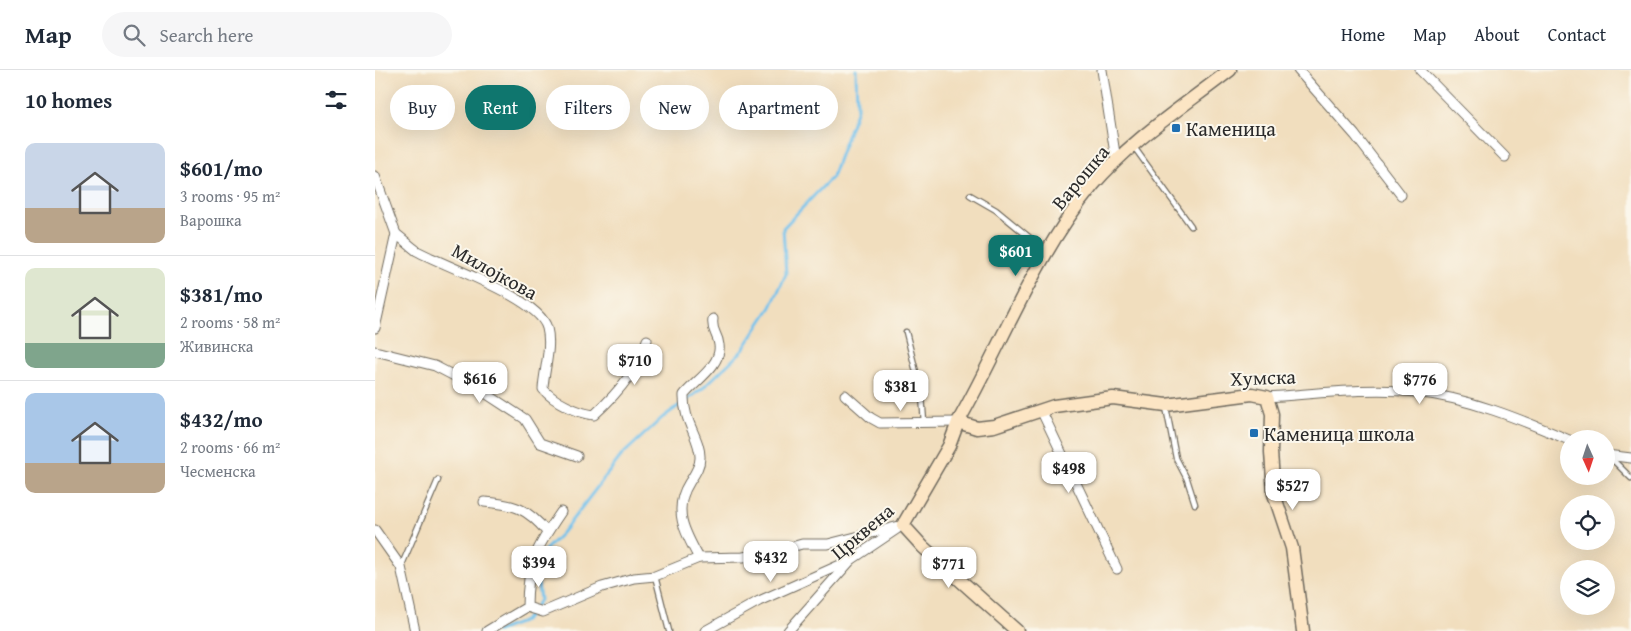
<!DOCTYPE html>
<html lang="en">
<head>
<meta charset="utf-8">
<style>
  :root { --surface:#fff; --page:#f6f6f7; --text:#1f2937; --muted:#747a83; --line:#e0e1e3; --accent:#0f766e }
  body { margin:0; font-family:"Gentium Book Plus",serif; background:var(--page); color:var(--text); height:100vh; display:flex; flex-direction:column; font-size:19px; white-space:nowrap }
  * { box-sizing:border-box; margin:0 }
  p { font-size:16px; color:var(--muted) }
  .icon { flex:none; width:28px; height:28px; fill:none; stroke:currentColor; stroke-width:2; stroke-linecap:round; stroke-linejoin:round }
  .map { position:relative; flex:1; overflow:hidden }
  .panel { display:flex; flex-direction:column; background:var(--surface); width:375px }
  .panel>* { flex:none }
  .banner { position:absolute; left:15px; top:15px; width:475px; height:45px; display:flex; gap:10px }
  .needle { width:32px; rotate:177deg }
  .buttons { position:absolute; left:1185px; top:360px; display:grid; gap:10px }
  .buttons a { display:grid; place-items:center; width:55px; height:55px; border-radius:50%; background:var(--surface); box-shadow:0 5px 20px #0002; font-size:25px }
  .price { position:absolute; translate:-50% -42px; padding:0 11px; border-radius:10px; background:#fff; color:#222; font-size:16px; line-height:32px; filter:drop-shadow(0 1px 2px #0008) }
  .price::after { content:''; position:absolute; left:50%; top:30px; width:15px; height:11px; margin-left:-8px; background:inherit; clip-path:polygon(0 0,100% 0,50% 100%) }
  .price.on { background:var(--accent); color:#fff }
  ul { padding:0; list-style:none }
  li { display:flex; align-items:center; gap:15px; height:125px; padding:0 25px }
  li+li { border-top:1px solid var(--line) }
  li span { display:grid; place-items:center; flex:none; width:140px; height:100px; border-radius:10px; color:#555 }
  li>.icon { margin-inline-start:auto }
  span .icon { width:60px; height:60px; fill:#fffc; stroke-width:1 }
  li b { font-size:21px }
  h2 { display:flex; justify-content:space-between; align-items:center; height:60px; padding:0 25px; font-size:21px }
  .pill { padding:0 18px; border-radius:22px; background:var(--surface); box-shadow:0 5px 20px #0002; font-size:18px; line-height:45px }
  .pill.on { background:var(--accent); color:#fff }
  header { display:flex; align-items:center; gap:30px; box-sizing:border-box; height:70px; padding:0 25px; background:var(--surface); border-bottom:1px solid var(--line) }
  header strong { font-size:24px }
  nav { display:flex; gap:28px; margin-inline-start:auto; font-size:18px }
  .search { width:350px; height:45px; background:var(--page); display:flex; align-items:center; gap:12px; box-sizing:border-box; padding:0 18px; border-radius:28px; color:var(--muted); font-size:19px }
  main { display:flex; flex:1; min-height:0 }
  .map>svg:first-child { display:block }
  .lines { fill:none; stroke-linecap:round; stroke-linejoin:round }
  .stream { stroke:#72c2ed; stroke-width:3 }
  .lane-casing { stroke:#706a5e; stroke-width:7 }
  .street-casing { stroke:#706a5e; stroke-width:11 }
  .secondary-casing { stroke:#706a5e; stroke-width:15 }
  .lane { stroke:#fff; stroke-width:4.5 }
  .street { stroke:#fff; stroke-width:9 }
  .secondary { stroke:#fce5c4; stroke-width:12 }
  .poi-dot { fill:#1f6fb2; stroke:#fbf7ec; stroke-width:2 }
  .labels { text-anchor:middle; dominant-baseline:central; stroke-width:4; stroke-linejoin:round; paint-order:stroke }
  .poi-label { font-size:20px; fill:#2b2b2b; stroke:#fbf7ec; text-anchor:start }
  .street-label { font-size:20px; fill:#2b2b2b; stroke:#fbf7ec }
</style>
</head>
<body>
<header>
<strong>Map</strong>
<div class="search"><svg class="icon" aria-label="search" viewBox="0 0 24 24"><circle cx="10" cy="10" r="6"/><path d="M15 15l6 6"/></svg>Search here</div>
<nav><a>Home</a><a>Map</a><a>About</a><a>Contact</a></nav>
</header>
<main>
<section class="panel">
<h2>10 homes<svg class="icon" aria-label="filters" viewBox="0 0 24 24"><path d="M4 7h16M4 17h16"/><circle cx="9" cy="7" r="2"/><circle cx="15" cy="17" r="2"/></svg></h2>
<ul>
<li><span style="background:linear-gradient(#c9d6e8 65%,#b9a48a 0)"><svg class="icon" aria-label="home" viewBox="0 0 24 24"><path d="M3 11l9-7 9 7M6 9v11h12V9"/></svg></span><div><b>$601/mo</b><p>3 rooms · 95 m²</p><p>Варошка</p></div></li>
<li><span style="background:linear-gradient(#dfe7d0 75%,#7fa58c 0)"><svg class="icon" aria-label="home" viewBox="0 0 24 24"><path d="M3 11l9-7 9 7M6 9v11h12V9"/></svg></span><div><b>$381/mo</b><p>2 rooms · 58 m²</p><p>Живинска</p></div></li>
<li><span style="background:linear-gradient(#a9c7e8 70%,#b9a48a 0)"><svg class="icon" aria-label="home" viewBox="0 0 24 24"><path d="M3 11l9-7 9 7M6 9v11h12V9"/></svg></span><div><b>$432/mo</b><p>2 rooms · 66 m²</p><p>Чесменска</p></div></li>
</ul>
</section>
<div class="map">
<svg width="1256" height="561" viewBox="0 0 1256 561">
  <rect width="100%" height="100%" fill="#fbf7ec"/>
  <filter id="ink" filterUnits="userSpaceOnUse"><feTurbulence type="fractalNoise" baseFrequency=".02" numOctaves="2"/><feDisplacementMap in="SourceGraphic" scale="10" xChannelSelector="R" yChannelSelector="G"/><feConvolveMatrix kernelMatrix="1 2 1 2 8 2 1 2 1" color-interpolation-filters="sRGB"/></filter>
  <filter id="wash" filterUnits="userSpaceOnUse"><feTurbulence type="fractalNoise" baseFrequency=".0096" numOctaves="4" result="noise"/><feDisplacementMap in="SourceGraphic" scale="20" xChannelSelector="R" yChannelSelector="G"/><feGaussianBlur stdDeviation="1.12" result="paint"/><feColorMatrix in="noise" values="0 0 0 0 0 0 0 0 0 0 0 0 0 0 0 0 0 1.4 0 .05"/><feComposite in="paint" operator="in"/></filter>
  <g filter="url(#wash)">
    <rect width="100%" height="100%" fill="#f1debe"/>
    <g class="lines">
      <g class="stream">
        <path d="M312 330 327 319 367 281 396 237 411 204 408 158 457 107 482 39 481 0"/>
        <path d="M160 537 165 530 162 506 167 483 187 463 247 385 287 348 306 334"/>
        <path d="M122 561 150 551 156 543"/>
      </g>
    </g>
  </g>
  <g filter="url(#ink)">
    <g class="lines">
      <defs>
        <g id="lane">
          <path d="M759 77 816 156"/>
          <path d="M595 125 621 140 671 181"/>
          <path d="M531 262 547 326 549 352"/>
          <path d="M791 337 801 388 812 409 820 434"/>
          <path d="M1236 388 1256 408"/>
          <path d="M26 497 63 410"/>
          <path d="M280 506 294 561"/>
        </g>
        <g id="street">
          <path d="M727 0 741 90"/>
          <path d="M923 0 980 65 1026 125"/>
          <path d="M1045 0 1130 87"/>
          <path d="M0 106 21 164 0 258"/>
          <path d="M21 164C28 169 35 176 42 181 69 196 164 228 172 258 177 277 169 300 168 319 179 332 203 343 219 345 241 325 264 298 272 270"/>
          <path d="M0 281 60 296 104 319 150 349 165 373 202 386"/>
          <path d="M470 325 496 348 505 353 583 352"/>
          <path d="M892 327C941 324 992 317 1041 322 1094 328 1145 349 1194 370"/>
          <path d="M666 340 742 499"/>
          <path d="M1231 385 1256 388"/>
          <path d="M109 432C139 434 152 438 172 462"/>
          <path d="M0 460 26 497 40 561"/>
          <path d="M324 488C310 463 297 440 314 413 319 405 325 397 325 388 326 369 308 352 309 325 320 311 347 295 344 275 343 263 336 262 338 249"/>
          <path d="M152 537 168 542 227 517 259 508 280 506 324 488 368 487 399 482 427 474H453L528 455"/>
          <path d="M112 561 152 537C152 493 162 477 186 442"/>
          <path d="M330 561 384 531 476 490"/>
          <path d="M413 561 476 490 522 459"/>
        </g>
        <g id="secondary">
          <path d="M583 352 602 358 619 356 679 336 738 328 791 335 877 324 892 327 897 344 896 382 899 424 917 478 928 561"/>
          <path d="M642 561 548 477 528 455 574 376 583 352C628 273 659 186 718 115 756 70 809 36 855 0"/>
        </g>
      </defs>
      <use href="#lane" class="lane-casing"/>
      <use href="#street" class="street-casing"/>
      <use href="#secondary" class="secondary-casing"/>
      <use href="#lane" class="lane"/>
      <use href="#street" class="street"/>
      <use href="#secondary" class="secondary"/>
    </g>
  </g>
  <g class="poi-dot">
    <rect x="796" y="53" width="10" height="10" rx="2.5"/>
    <rect x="874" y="358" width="10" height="10" rx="2.5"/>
  </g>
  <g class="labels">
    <g class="poi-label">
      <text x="811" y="58">Каменица</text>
      <text x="889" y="363">Каменица школа</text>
    </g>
    <g class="street-label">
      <text transform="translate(705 107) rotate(-50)">Варошка</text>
      <text transform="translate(120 201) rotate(29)">Милојкова</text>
      <text transform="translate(888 307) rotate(-2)">Хумска</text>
      <text transform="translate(487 461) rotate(-40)">Црквена</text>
    </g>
  </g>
</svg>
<div class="buttons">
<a><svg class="needle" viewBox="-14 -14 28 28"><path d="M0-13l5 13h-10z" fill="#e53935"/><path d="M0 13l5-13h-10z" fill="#747a83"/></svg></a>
<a><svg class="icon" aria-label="locate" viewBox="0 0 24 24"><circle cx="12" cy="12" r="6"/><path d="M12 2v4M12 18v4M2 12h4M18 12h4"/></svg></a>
<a><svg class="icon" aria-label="layers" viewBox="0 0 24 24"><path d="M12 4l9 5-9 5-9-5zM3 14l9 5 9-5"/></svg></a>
</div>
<b class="price on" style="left:641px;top:207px">$601</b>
<b class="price" style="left:260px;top:316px">$710</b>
<b class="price" style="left:105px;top:334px">$616</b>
<b class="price" style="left:1045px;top:335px">$776</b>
<b class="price" style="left:526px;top:342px">$381</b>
<b class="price" style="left:694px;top:424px">$498</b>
<b class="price" style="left:918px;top:441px">$527</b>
<b class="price" style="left:396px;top:513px">$432</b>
<b class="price" style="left:164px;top:518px">$394</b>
<b class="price" style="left:574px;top:519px">$771</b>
<div class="banner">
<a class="pill">Buy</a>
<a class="pill on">Rent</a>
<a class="pill">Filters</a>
<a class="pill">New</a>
<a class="pill">Apartment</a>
</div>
</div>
</main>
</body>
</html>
